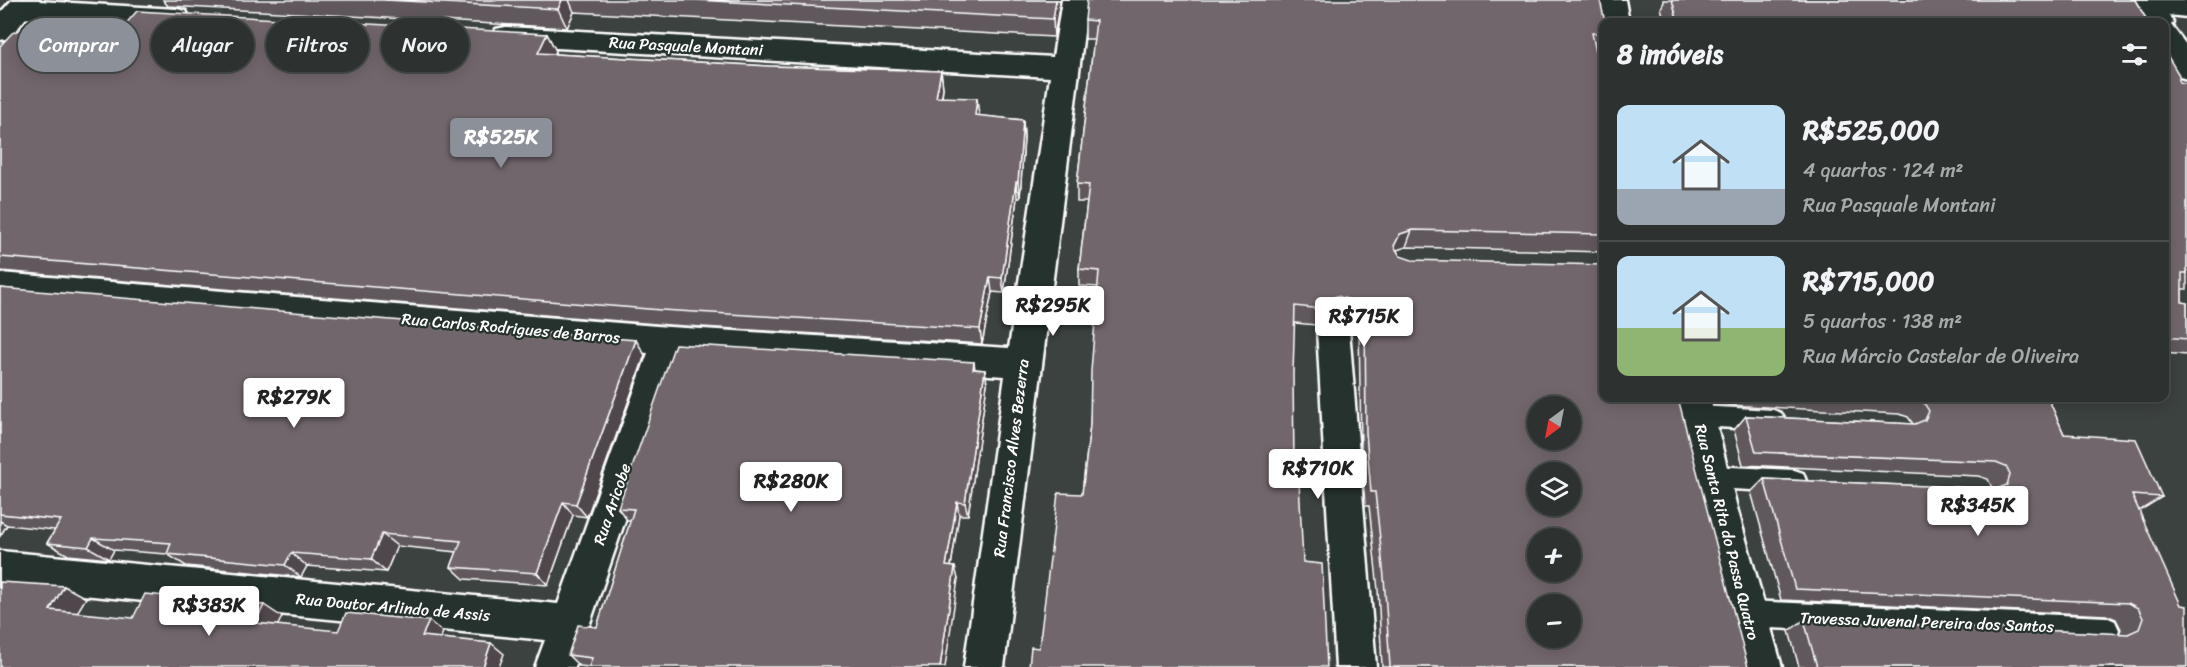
<!DOCTYPE html>
<html lang="pt">
<head>
<meta charset="utf-8">
<style>
  :root { --surface:#2d3230; --page:#393e3c; --text:#f1f3f6; --muted:#a7aaab; --line:#484d4c; --accent:#8c9099 }
  body { margin:0; font-family:Sriracha,sans-serif; background:var(--page); color:var(--text); height:100vh; display:flex; flex-direction:column; font-size:22px; white-space:nowrap }
  * { box-sizing:border-box; margin:0 }
  p { font-size:20px; color:var(--muted) }
  .icon { flex:none; width:33px; height:33px; fill:none; stroke:currentColor; stroke-width:2; stroke-linecap:round; stroke-linejoin:round }
  .map { position:relative; flex:1; overflow:hidden }
  .details { position:absolute; left:1599px; top:18px; width:570px; height:384px; display:flex; flex-direction:column; background:var(--surface); border-radius:12px; box-shadow:0 3px 15px #0003,0 0 0 2px var(--line) }
  .details>* { flex:none }
  .banner { position:absolute; left:18px; top:18px; width:570px; height:54px; display:flex; gap:12px }
  .needle { width:39px; rotate:212deg }
  .tools { position:absolute; left:1527px; top:396px; display:grid; gap:12px }
  .tools a { display:grid; place-items:center; width:54px; height:54px; border-radius:50%; background:var(--surface); box-shadow:0 3px 15px #0003,0 0 0 2px var(--line); font-size:30px }
  .price { position:absolute; translate:-50% -51px; padding:0 14px; border-radius:6px; background:#fff; color:#222; font-size:20px; line-height:39px; filter:drop-shadow(0 2px 3px #0008) }
  .price::after { content:''; position:absolute; left:50%; top:36px; width:18px; height:14px; margin-left:-9px; background:inherit; clip-path:polygon(0 0,100% 0,50% 100%) }
  .price.on { background:var(--accent); color:#fff }
  ul { padding:0; list-style:none }
  li { display:flex; align-items:center; gap:18px; height:150px; padding:0 18px }
  li+li { border-top:2px solid var(--line) }
  li span { display:grid; place-items:center; flex:none; width:168px; height:120px; border-radius:12px; color:#555 }
  li>.icon { margin-inline-start:auto }
  span .icon { width:72px; height:72px; fill:#fffc; stroke-width:1 }
  li b { font-size:26px }
  h2 { display:flex; justify-content:space-between; align-items:center; height:72px; padding:0 18px; font-size:26px }
  .pill { padding:0 21px; border-radius:27px; background:var(--surface); box-shadow:0 3px 15px #0003,0 0 0 2px var(--line); font-size:21px; line-height:54px }
  .pill.on { background:var(--accent); color:#fff }
  .map>svg:first-child { display:block }
  .lines { fill:none; stroke-linecap:round; stroke-linejoin:round }
  .lane-casing { stroke:#fff; stroke-width:5 }
  .street-casing { stroke:#fff; stroke-width:5 }
  .secondary-casing { stroke:#fff; stroke-width:5 }
  .lane { fill:#26332d; fill-rule:evenodd }
  .street { fill:#26332d; fill-rule:evenodd }
  .secondary { fill:#26332d; fill-rule:evenodd }
  .wall { fill:#61585d; stroke:#fff; stroke-width:1.5 }
  .shaded-wall { fill:#4f474c; stroke:#fff; stroke-width:1.5 }
  .building { fill:#71666c; stroke:#fff; stroke-width:1.5; fill-rule:evenodd }
  .labels { text-anchor:middle; dominant-baseline:central; stroke-width:4.5; stroke-linejoin:round; paint-order:stroke }
  .street-label { font-size:16px; fill:#fff; stroke:#26332d }
</style>
</head>
<body>
<div class="map">
<svg width="2187" height="667" viewBox="0 0 2187 667">
  <rect width="100%" height="100%" fill="#3c4240"/>
  <filter id="ink" filterUnits="userSpaceOnUse"><feTurbulence type="fractalNoise" baseFrequency=".0167" numOctaves="2"/><feDisplacementMap in="SourceGraphic" scale="12" xChannelSelector="R" yChannelSelector="G"/><feConvolveMatrix kernelMatrix="1 2 1 2 8 2 1 2 1" color-interpolation-filters="sRGB"/></filter>
  <g filter="url(#ink)">
    <g class="lines">
      <defs>
        <g id="lane">
          <path d="M1697 406 1773 410 1781 413 1785 420 1781 427 1773 430 1697 426 1689 423 1685 416 1689 409Z"/>
          <path d="M1711 466 1794 470 1803 473 1806 481 1803 489 1794 492 1711 488 1702 485 1699 477 1702 469Z"/>
          <path d="M1747 601 2106 617 2115 621 2119 630 2115 639 2106 643 1747 627 1738 623 1734 614 1738 605Z"/>
        </g>
        <g id="street">
          <path d="M21 0 176 9 186 11 190 18 186 25 176 27 19 18 9 15 6 9 9 3Z"/>
          <path d="M1062 0H1088L1004 667H964L1005 376 681 356 575 667H535L545 640 0 587V551L558 604 648 353 0 299V273L669 327 1009 348 1050 77 506 45 496 43 492 36 496 29 506 27 1053 57Z"/>
          <path d="M1599 0H1625L1629 22 1604 24Z"/>
          <path d="M2139 0H2187V17L2139 12 2136 6Z"/>
          <path d="M1333 315 1345 319 1349 329 1376 667H1336L1317 329 1321 319Z"/>
          <path d="M1676 398H1710L1737 508 1782 667H1742L1701 508Z"/>
        </g>
        <g id="secondary">
          <path d="M12 0H40L10 38 0 40V13Z"/>
          <path d="M2132 0H2159L2173 22 2171 25 2187 46V79L2177 76 2164 55V22H2146Z"/>
        </g>
      </defs>
      <use href="#lane" class="lane-casing"/>
      <use href="#street" class="street-casing"/>
      <use href="#secondary" class="secondary-casing"/>
      <use href="#lane" class="lane"/>
      <use href="#street" class="street"/>
      <use href="#secondary" class="secondary"/>
    </g>
    <g class="wall">
      <path d="M163 0H1060L1054 37 574 12 567 28 168 6Z"/>
      <path d="M1663 0H2135L2148 22H1665L1661 8 1664 2Z"/>
      <path d="M1085 20 1604 22V43L1599 53H1596L1604 89V252L1406 247 1396 250 1400 256 1748 667H1382L1378 590 1369 506H1365L1361 448 1359 329 1351 328 1346 317 1332 313 1320 317 1316 325 1295 323 1039 648 1082 494 1090 425 1098 287 1079 286V269L1087 202H1077V184L1094 39H1085Z"/>
      <path d="M123 27 547 34 556 51 554 54 769 66 941 71 943 88 942 97 979 116 1023 120 1024 137 1020 198H1017L1004 293 992 292 982 344 669 325 0 271V46Z"/>
      <path d="M2164 50 2179 82 2187 85V289H2182V302L2187 303V355L2164 353Z"/>
      <path d="M0 288 645 355 587 517 573 515 548 585 464 579 451 567 457 552 397 546 386 572 307 566 301 577 186 566 167 554 114 550 109 559 68 555 47 543 55 530 7 525 0 536Z"/>
      <path d="M974 362 975 369 985 370 987 384 968 515H959L951 567 958 579 589 667 579 666 568 655 597 627 631 520H627L618 508Z"/>
      <path d="M1726 398H2048L2064 434 2162 497 2141 510H2139L2187 667H1799L1789 631 1804 620 2119 634 2121 629 2116 619 2106 615 1781 600 1751 492 1764 479 1992 489V488L1988 479 1978 476 1743 465 1734 430 1746 416 1913 424 1908 417 1899 414 1728 405Z"/>
    </g>
    <g class="shaded-wall">
      <path d="M562 0H569L574 12 567 28 558 9Z"/>
      <path d="M1056 0H1060L1054 37 1053 19Z"/>
      <path d="M547 34 556 51 546 70 538 53Z"/>
      <path d="M941 71 943 88 939 113 936 97Z"/>
      <path d="M977 98 979 115 977 132 975 115Z"/>
      <path d="M1023 120 1024 137 1020 198 1018 182Z"/>
      <path d="M1016 182 1017 198 1004 293 1002 278Z"/>
      <path d="M1412 230 1406 247 1394 251V246L1400 234Z"/>
      <path d="M990 277 992 292 982 344 980 329Z"/>
      <path d="M1337 296 1332 313 1320 317 1316 325 1321 309 1325 300Z"/>
      <path d="M636 340 645 355 587 517 576 504Z"/>
      <path d="M985 370 987 384 968 515 965 503Z"/>
      <path d="M563 502 573 515 548 585 537 573Z"/>
      <path d="M957 502 959 515 949 578 946 566Z"/>
      <path d="M0 521 7 525 0 536Z"/>
      <path d="M382 534 397 546 386 572 371 559Z"/>
      <path d="M93 538 114 550 109 559 88 547Z"/>
      <path d="M291 553 307 566 301 577 285 565Z"/>
      <path d="M955 567 958 579 945 667H940Z"/>
      <path d="M64 586 86 598 72 621 50 610Z"/>
      <path d="M264 605 282 617 273 634 255 623Z"/>
      <path d="M429 621 443 632 437 647 422 636Z"/>
      <path d="M491 643 504 654 499 667H483Z"/>
    </g>
    <g class="building">
      <path d="M385 0H562L558 9Z"/>
      <path d="M695 0H1056L1053 19Z"/>
      <path d="M1087 0H1600L1605 22H1604V34L1592 33 1604 89V111H1600L1604 124V234L1412 230 1400 234 1394 246 1400 256 1412 260 1604 265V398H1678L1748 667H1390L1384 577 1375 492H1371L1366 433 1365 313 1356 312 1351 300 1337 296 1325 300 1321 309 1295 306 1293 374 1294 461H1298L1303 562 1322 564 1327 667H1029L1031 647 1039 648 1058 493 1082 494 1090 425 1091 371 1099 271 1079 269 1089 185 1077 184 1096 21 1085 20ZM1538 406H1570V440H1538ZM1538 472H1570V506H1538ZM1538 538H1570V572H1538ZM1538 604H1570V638H1538Z"/>
      <path d="M1672 0H2135L2148 22H1678Z"/>
      <path d="M137 11 547 34 538 53 769 66 941 71 936 97 977 98 975 115 1023 120 1018 182H1016L1002 278 990 277 980 329 661 310 0 257V46L12 33 36 22 123 27Z"/>
      <path d="M2164 50 2179 75V82L2186 83 2187 85V273H2182V302L2187 303V339L2164 337Z"/>
      <path d="M0 288 636 340 576 504 563 502 537 573 451 567 461 541 382 534 371 559 291 553 285 565 167 554 171 543 93 538 88 547 47 543 61 520 0 514Z"/>
      <path d="M675 344 974 362 973 369 985 370 965 503 957 502 946 566 955 567 940 667H589L592 658 568 655 578 625 597 627 634 509 618 508Z"/>
      <path d="M1869 398H2048L2064 434 2136 439 2162 497 2132 495 2181 605 2187 606V667H1817L1804 620 2128 634 2139 629 2143 618 2138 608 2128 603 1795 589 1764 479 1996 489 2007 485 2010 475 2006 466 1996 462 1756 452 1746 416 1915 424 1925 420 1929 411 1924 403 1915 400Z"/>
      <path d="M0 582 64 586 50 610 133 618 145 594 264 605 255 623 338 631 346 613 429 621 422 636 491 643 483 667H0Z"/>
    </g>
  </g>
  <g class="labels">
    <g class="street-label">
      <text transform="translate(686 46) rotate(3)">Rua Pasquale Montani</text>
      <text transform="translate(511 328) rotate(5)">Rua Carlos Rodrigues de Barros</text>
      <text transform="translate(1011 458) rotate(-83)">Rua Francisco Alves Bezerra</text>
      <text transform="translate(612 504) rotate(-71)">Rua Aricobe</text>
      <text transform="translate(1727 532) rotate(76)">Rua Santa Rita do Passa Quatro</text>
      <text transform="translate(393 607) rotate(5)">Rua Doutor Arlindo de Assis</text>
      <text transform="translate(1927 622) rotate(2)">Travessa Juvenal Pereira dos Santos</text>
    </g>
  </g>
</svg>
<div class="tools">
<a><svg class="needle" viewBox="-14 -14 28 28"><path d="M0-13l5 13h-10z" fill="#e53935"/><path d="M0 13l5-13h-10z" fill="#a7aaab"/></svg></a>
<a><svg class="icon" aria-label="layers" viewBox="0 0 24 24"><path d="M12 4l9 5-9 5-9-5zM3 14l9 5 9-5"/></svg></a>
<a>+</a>
<a>−</a>
</div>
<b class="price on" style="left:501px;top:169px">R$525K</b>
<b class="price" style="left:1053px;top:337px">R$295K</b>
<b class="price" style="left:1364px;top:348px">R$715K</b>
<b class="price" style="left:294px;top:429px">R$279K</b>
<b class="price" style="left:1318px;top:500px">R$710K</b>
<b class="price" style="left:791px;top:513px">R$280K</b>
<b class="price" style="left:1978px;top:537px">R$345K</b>
<b class="price" style="left:209px;top:637px">R$383K</b>
<div class="banner">
<a class="pill on">Comprar</a>
<a class="pill">Alugar</a>
<a class="pill">Filtros</a>
<a class="pill">Novo</a>
</div>
<section class="details">
<h2>8 imóveis<svg class="icon" aria-label="filters" viewBox="0 0 24 24"><path d="M4 7h16M4 17h16"/><circle cx="9" cy="7" r="2"/><circle cx="15" cy="17" r="2"/></svg></h2>
<ul>
<li><span style="background:linear-gradient(#bfe0f5 70%,#9aa5b1 0)"><svg class="icon" aria-label="home" viewBox="0 0 24 24"><path d="M3 11l9-7 9 7M6 9v11h12V9"/></svg></span><div><b>R$525,000</b><p>4 quartos · 124 m²</p><p>Rua Pasquale Montani</p></div></li>
<li><span style="background:linear-gradient(#bfe0f5 60%,#8fb573 0)"><svg class="icon" aria-label="home" viewBox="0 0 24 24"><path d="M3 11l9-7 9 7M6 9v11h12V9"/></svg></span><div><b>R$715,000</b><p>5 quartos · 138 m²</p><p>Rua Márcio Castelar de Oliveira</p></div></li>
</ul>
</section>
</div>
</body>
</html>
